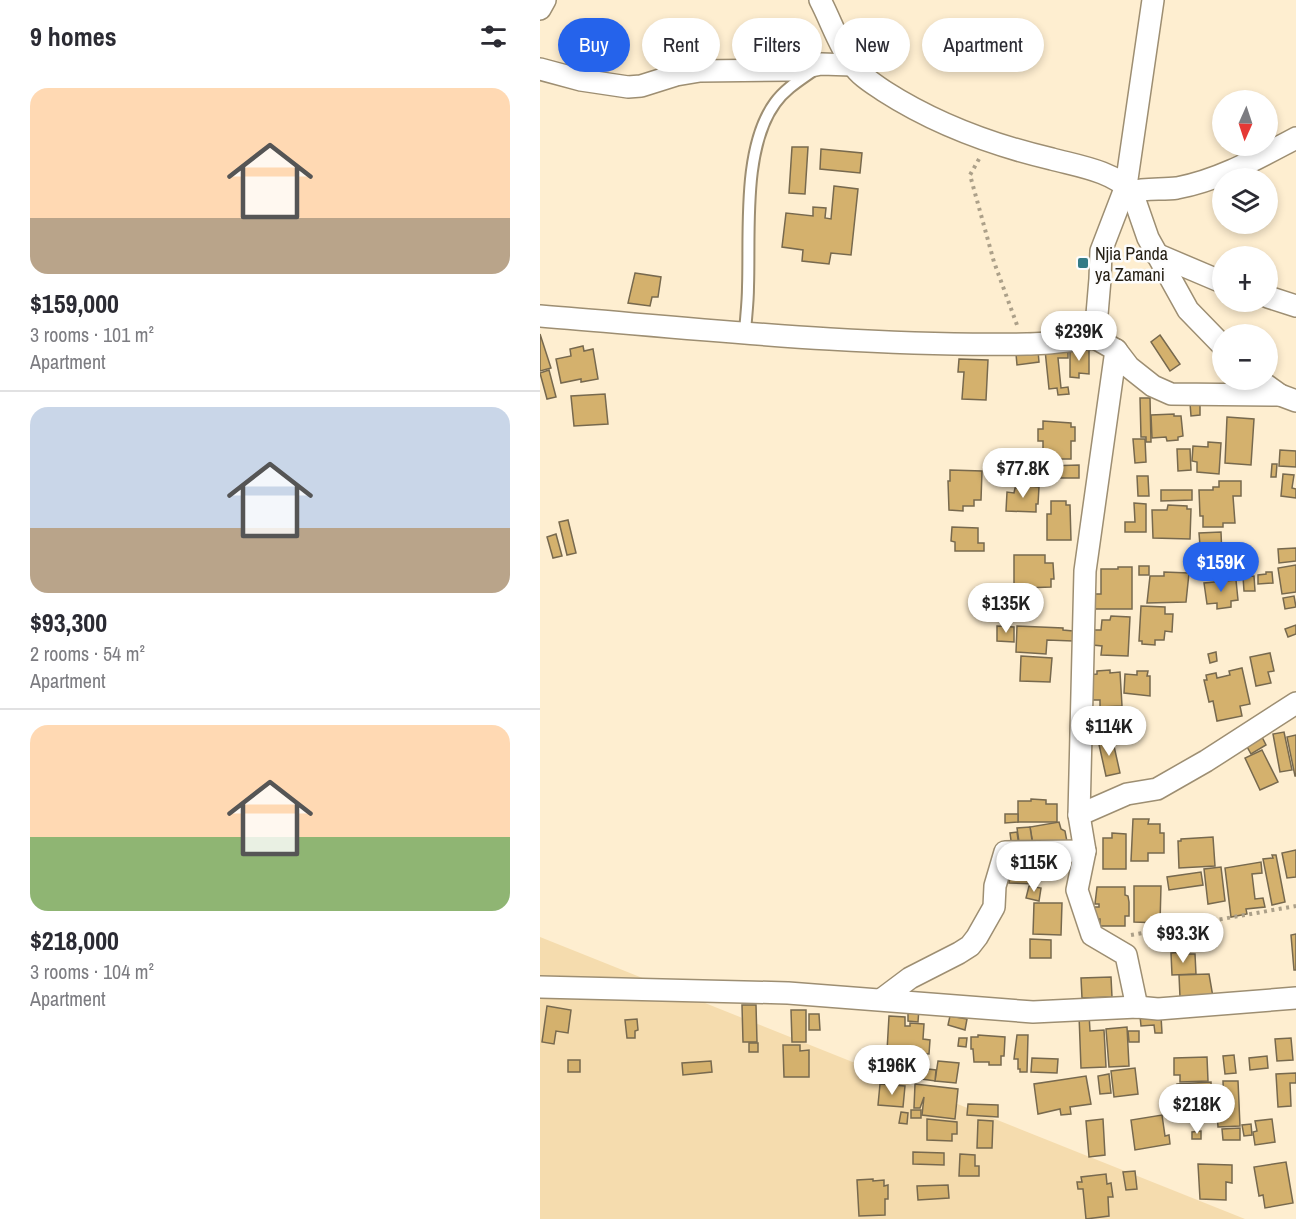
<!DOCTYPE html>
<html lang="en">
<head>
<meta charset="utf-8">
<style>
  :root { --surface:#fff; --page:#f7f7f7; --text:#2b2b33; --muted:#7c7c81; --line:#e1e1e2; --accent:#2563eb }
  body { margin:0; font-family:"Archivo Narrow",sans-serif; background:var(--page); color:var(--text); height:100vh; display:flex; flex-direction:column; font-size:22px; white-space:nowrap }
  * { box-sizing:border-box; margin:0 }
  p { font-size:20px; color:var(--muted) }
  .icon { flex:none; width:33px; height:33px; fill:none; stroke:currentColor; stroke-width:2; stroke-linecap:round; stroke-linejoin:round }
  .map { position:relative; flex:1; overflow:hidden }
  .sheet { display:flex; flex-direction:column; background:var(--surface); width:540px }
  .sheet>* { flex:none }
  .top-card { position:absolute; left:18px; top:18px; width:570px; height:54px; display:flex; gap:12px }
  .needle { width:39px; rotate:183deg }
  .buttons { position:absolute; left:672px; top:90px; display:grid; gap:12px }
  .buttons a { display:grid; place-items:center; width:66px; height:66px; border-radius:50%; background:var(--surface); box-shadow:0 3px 9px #0003; font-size:30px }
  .price { position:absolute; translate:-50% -51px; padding:0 14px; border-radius:21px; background:#fff; color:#222; font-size:20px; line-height:39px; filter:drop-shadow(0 2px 3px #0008) }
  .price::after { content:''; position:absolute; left:50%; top:36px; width:18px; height:14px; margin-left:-9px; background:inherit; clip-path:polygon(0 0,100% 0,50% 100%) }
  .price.current { background:var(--accent); color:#fff }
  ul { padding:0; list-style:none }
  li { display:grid; align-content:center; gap:12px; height:318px; padding:0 30px }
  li+li { border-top:2px solid var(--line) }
  li span { display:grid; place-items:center; height:186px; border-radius:18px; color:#555 }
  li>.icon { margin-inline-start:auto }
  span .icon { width:108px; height:108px; fill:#fffc; stroke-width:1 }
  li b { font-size:26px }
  h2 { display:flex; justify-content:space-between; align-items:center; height:72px; padding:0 30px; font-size:26px }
  .chip { padding:0 21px; border-radius:27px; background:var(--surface); box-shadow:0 3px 9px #0003; font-size:21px; line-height:54px }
  .chip.current { background:var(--accent); color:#fff }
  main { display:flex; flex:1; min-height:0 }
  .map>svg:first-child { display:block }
  .green { fill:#f5dcae }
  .building { fill:#d4b16d; stroke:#77694e; stroke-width:1.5 }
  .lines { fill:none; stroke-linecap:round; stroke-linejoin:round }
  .lane-casing { stroke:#9d8e72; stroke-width:14 }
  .street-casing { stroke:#9d8e72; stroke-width:24 }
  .path { stroke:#aca089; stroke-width:4; stroke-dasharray:3 4.5; stroke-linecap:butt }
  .lane { stroke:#fff; stroke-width:10 }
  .street { stroke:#fff; stroke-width:21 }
  .poi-dot { fill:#347b86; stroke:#fdfdfd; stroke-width:2 }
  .labels { text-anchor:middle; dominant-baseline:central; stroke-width:5; stroke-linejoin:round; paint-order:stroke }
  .poi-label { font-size:18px; fill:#241e13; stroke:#fdfdfd; text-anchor:start }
</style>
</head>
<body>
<main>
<section class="sheet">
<h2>9 homes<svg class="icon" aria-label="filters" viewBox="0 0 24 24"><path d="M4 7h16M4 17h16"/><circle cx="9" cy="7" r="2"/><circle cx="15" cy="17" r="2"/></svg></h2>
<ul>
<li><span style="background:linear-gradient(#ffd9b3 70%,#b9a48a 0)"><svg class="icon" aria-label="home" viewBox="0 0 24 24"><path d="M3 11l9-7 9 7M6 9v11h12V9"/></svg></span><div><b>$159,000</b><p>3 rooms · 101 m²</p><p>Apartment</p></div></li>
<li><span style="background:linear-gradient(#c9d6e8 65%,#b9a48a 0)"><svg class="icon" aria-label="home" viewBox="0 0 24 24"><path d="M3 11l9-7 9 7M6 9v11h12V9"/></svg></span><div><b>$93,300</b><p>2 rooms · 54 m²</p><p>Apartment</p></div></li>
<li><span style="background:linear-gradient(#ffd9b3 60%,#8fb573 0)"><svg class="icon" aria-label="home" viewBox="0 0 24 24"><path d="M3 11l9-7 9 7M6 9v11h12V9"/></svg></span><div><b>$218,000</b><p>3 rooms · 104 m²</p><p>Apartment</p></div></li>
</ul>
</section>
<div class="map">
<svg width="756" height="1219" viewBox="0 0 756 1219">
  <rect width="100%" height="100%" fill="#feeed0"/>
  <path class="green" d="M0 937 705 1219H0Z"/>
  <g class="building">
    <path d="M252 147H268L265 194 249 193Z"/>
    <path d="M281 149 322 153 320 173 280 169Z"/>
    <path d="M294 186 318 189 311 255 291 253 289 264 262 261 263 250 242 247 246 213 273 216V207L286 208 285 218 291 219Z"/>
    <path d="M95 273 121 277 118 297H112L110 306 88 303Z"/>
    <path d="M0 334 11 368 0 371Z"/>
    <path d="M620 335 640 364 630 371 611 342Z"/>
    <path d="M43 346 44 351 53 349 58 379 41 382V379L21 383 16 359 31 356 30 349Z"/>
    <path d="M528 348V358H518L521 388 528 387 529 394 518 395 517 388 509 389 505 350Z"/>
    <path d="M530 349H549V374L539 373V378L530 377Z"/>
    <path d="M498 351 499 362 477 365 476 354Z"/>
    <path d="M419 359 448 360 446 400 422 399 424 372H418Z"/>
    <path d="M9 370 16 397 7 399 0 373Z"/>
    <path d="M65 394 68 424 34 426 31 396Z"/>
    <path d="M600 398H610L611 442H606V437H601Z"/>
    <path d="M650 403H660V415L651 416Z"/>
    <path d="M634 414V416H641L643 436 638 437V440L627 441 626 437 612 438 611 415Z"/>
    <path d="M687 417 714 419 711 465 685 463Z"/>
    <path d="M503 421 531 423V427H535V441H531V459H503V441H498V429H503Z"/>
    <path d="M593 439H605L606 462 595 463Z"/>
    <path d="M668 442 681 443 679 474 657 472V462L652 461 653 446 668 447Z"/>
    <path d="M637 449H650L651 470 638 471Z"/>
    <path d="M740 450 756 451V467L739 466Z"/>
    <path d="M732 464H737L736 477H731Z"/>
    <path d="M539 465V478H507V466Z"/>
    <path d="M460 467H482V480L459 479Z"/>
    <path d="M410 470 442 471 441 500H434V506H423V511L409 510 408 481H410Z"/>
    <path d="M743 474 754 475 752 488 756 489V498L741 496Z"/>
    <path d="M597 476H608L609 496H598Z"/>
    <path d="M479 481 488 482V486L499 487 498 504H496V512L466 511 467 492 474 493 475 488H478Z"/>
    <path d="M679 481H701V496H693L695 523H683V527H663V516H660L659 490H673V487H679Z"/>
    <path d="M621 490H652V500L621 501Z"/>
    <path d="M511 501H526V505H530L531 540H507V514H511Z"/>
    <path d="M594 503 606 504V532H585V522H595Z"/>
    <path d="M628 505 647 506V509H651L650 539 613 538 612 510H627Z"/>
    <path d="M28 520 36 553 27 555 19 522Z"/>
    <path d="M412 527 438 528V543H444V551H415V542L411 541Z"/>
    <path d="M681 532 682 557 661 558 659 533Z"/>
    <path d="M16 534 22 556 13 558 7 537Z"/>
    <path d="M756 548V561L739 563 738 549Z"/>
    <path d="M474 555H505V563H513L514 579H511V587L483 588V591H472V584H474Z"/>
    <path d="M756 565V592L742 594 738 568Z"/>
    <rect x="599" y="566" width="10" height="9"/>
    <path d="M578 567H592V609H555V594H561V569H578Z"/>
    <path d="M680 568 682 578 674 579 672 569Z"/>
    <path d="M624 572 649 573 646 602 607 603 610 576H624Z"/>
    <path d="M726 572H732L733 583 718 584V575L726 574Z"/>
    <path d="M714 576 715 591H704L703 577Z"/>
    <path d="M696 580 698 600 691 601V607L677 609V603L667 604 664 583Z"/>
    <path d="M754 596 756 607 745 609 743 598Z"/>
    <path d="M601 606 625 607V614H633L632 632 625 631 624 640H615V645L602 644V641H599Z"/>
    <path d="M571 616 590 617 588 656 561 655 562 646 553 645 554 630H561L562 620H570Z"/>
    <path d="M756 625V634L748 637 745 629Z"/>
    <path d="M457 626 474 627V642L457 641Z"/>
    <path d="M477 626 523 628V630L533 631V641L507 640 506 654 476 652Z"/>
    <path d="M676 652 677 661 670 663 668 654Z"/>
    <path d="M730 653 734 671 728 672 731 683 716 686 710 657Z"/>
    <path d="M481 656 512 658 510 682 480 681Z"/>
    <path d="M702 668 710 704 700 706 702 716 677 721 673 701 669 702 664 680H667L666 675 676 673 677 678 690 675 689 671Z"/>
    <path d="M570 670V673L580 672 582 706 560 707V700H552L547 675 557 674V671Z"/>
    <path d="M597 671H608L607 676H610V696L584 693 585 674 597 675Z"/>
    <path d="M586 712V723L551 726 550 716Z"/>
    <path d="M744 732 752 770 740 772 733 734Z"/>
    <path d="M721 735 726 745 711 754 705 743Z"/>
    <path d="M756 735V776H755L747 737Z"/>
    <path d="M572 737 580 773 566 776 558 740Z"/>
    <path d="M722 750 738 782 720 790 705 758Z"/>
    <path d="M491 799 506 800V804H517V822H478V801H491Z"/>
    <path d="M465 814H478V822L465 823Z"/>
    <path d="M593 819H609L608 824H620V833H624V853H608V861H591Z"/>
    <path d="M519 822 521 829 525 831 528 847 494 850 490 827Z"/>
    <path d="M490 827 493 847 480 849 477 828Z"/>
    <path d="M477 832 479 847 472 848 470 833Z"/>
    <path d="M572 833 586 834V869H563V838H572Z"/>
    <path d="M673 837 675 866 639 868 638 841H641V839Z"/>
    <path d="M756 850V877L747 878 742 853Z"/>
    <path d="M732 855H736L745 902 732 905 723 859 733 858Z"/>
    <path d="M470 857H499L498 884 469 883Z"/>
    <path d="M721 862 722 873 712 874 715 899 723 898 725 907 706 909 707 914 691 917 685 868Z"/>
    <path d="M681 867 685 901 668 904 664 869Z"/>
    <path d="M661 872 663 885 629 890 627 877Z"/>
    <path d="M489 886 501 888 499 901 486 898Z"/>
    <path d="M594 886H621L620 923 594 922Z"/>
    <path d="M557 887H585V895L588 896 589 902V916H585V926H560V919H553V907H559V904H555Z"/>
    <path d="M494 903H522L521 935 493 934Z"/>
    <path d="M756 934V970H754L751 935Z"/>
    <path d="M490 939 511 940V958H490Z"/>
    <path d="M644 952V954H655L656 974 632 975 631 953Z"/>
    <path d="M669 974 673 997H640L639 975Z"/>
    <path d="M571 977 572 997 542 998 541 978Z"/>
    <path d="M202 1005H216L217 1042H203Z"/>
    <path d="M7 1006 31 1010 28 1033 16 1031 14 1044 2 1042Z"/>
    <path d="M379 1008 378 1022 368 1021V1010Z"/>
    <path d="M251 1010H266V1042H252Z"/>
    <path d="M269 1014H279L280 1030H269Z"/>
    <path d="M549 1014 550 1031 564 1030 566 1067 541 1068 539 1015Z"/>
    <path d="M349 1016 365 1017V1026H370V1023L384 1024 383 1039 390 1040 389 1054 347 1051Z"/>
    <path d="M410 1016 427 1019 425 1030 408 1025Z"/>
    <path d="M600 1016H621L622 1033H615L614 1025 601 1026Z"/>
    <path d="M97 1019 98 1030 95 1031V1038H87L85 1020Z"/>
    <path d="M587 1027 589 1066 569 1067 566 1029Z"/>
    <path d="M588 1031H599V1042H589Z"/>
    <path d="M438 1035 465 1037 464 1056H461V1065H449V1062H434L433 1049H431V1037H438Z"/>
    <path d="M477 1035H488L487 1072H480V1069H478V1059H474Z"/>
    <path d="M419 1038H427L426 1047 418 1046Z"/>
    <path d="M751 1038 753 1060 737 1061 735 1039Z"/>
    <rect x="209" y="1043" width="9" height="9"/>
    <path d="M243 1045H260V1051L269 1050V1077H244Z"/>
    <path d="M694 1055 696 1073 685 1074 683 1056Z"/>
    <path d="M727 1056 728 1068 710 1070 709 1058Z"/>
    <path d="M667 1057 668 1081 640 1082V1075H634V1058Z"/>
    <path d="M492 1058 518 1059 517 1073 491 1072Z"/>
    <rect x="28" y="1060" width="12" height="12"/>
    <path d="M357 1060 383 1062 381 1080 341 1076 342 1063 357 1065Z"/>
    <path d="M171 1061 172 1072 143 1075 142 1063Z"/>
    <path d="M398 1061 419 1063 416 1083 395 1081Z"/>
    <path d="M595 1068 598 1094 574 1097 571 1071Z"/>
    <path d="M388 1069 396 1070 395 1081 382 1079 383 1071H388Z"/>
    <path d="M756 1073V1083H750L751 1106 738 1107 736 1074Z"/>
    <path d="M569 1074 571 1093 560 1094 558 1076Z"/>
    <path d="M546 1076 551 1104 530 1107 531 1114 521 1115 520 1109 498 1114 494 1084Z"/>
    <path d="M683 1081H698L700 1126 678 1127 677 1112H684Z"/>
    <path d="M671 1082 672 1109 642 1110 641 1100H638L637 1084Z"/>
    <path d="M340 1084 365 1086 363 1107 338 1105Z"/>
    <path d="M375 1084 418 1089 415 1119 382 1115 384 1097 380 1108H374Z"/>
    <path d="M428 1104 458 1105V1117L427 1115Z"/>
    <rect x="371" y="1110" width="10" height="8"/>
    <path d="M361 1112 368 1113 367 1124 359 1123Z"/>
    <path d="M622 1115 625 1136 629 1135 630 1144 595 1150 591 1120Z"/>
    <path d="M387 1119 417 1122V1134H412V1141L387 1140Z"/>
    <path d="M563 1119 565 1155 549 1157 546 1121Z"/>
    <path d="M732 1119 735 1142 715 1145 713 1132 717 1131 715 1121Z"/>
    <path d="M438 1120 453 1121 452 1148H437Z"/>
    <path d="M711 1124 712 1135 704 1136 702 1125Z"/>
    <path d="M700 1128V1140H683L682 1129Z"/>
    <path d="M661 1131V1139H652V1132Z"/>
    <path d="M373 1152 404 1153V1165L373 1164Z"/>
    <path d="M420 1154 435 1155V1166H439V1176H419Z"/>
    <path d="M746 1162 753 1203 725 1208 723 1195 719 1196 714 1167Z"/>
    <path d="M658 1164 692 1165V1183L686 1182V1200L660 1199Z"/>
    <path d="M595 1171 597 1189 586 1190 583 1172Z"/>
    <path d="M566 1174 567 1184 571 1183 573 1197H568L569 1216 546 1219 543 1189H538L537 1182H542L541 1177Z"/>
    <path d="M333 1179V1181L344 1180V1186L348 1185V1199H345V1215L319 1216 317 1180Z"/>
    <path d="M408 1185 409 1198 378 1200 377 1186Z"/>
  </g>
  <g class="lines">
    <defs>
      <path id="lane" d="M205 332C206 317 208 302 208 287 210 233 202 148 235 103 245 89 260 80 274 70"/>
      <g id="street">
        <path d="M280 0C291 21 299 46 313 65 320 76 334 84 344 91 397 125 452 145 512 159 538 166 573 171 592 192L608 238 648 310 682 345"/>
        <path d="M0 9 5 0"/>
        <path d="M0 69 41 80 88 87 101 86 136 75 160 71 251 70 281 64 312 65"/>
        <path d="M592 192C605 188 622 190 637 188 680 180 718 158 756 138"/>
        <path d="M616 254 682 282"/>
        <path d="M728 297 756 306"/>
        <path d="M0 316C162 329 324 347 487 344 509 344 532 340 555 338"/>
        <path d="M576 350 589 367 613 386 631 394 740 395"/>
        <path d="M719 380 740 395 756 401"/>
        <path d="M539 815 587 794 617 789 666 761 756 703"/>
        <path d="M0 987 248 993 493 1012 597 1007 618 1009 756 998"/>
        <path d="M342 999 370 978 419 953 430 946 437 937 454 907 455 886 465 852 545 851"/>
        <path d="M597 1007 586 955 552 935 537 890 545 851 539 815 545 571 576 350 555 338 560 279 561 251 586 186 613 0"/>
      </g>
    </defs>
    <use href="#lane" class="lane-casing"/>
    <use href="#street" class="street-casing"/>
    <g class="path">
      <path d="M439 159 430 175 454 262 477 325"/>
      <path d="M591 935 756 906"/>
    </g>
    <use href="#lane" class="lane"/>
    <use href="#street" class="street"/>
  </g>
  <rect class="poi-dot" x="537" y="257" width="12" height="12" rx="3"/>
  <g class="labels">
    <g class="poi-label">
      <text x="555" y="253">Njia Panda<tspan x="555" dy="21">ya Zamani</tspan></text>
    </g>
  </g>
</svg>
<div class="buttons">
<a><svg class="needle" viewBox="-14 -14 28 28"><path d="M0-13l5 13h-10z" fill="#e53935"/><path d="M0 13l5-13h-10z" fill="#7c7c81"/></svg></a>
<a><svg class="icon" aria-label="layers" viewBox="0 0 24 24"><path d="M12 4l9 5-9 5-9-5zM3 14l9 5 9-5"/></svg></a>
<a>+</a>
<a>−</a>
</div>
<b class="price" style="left:539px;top:362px">$239K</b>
<b class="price" style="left:483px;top:499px">$77.8K</b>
<b class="price current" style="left:681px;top:593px">$159K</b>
<b class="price" style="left:466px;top:634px">$135K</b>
<b class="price" style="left:569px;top:757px">$114K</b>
<b class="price" style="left:494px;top:893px">$115K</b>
<b class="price" style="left:643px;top:964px">$93.3K</b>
<b class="price" style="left:352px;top:1096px">$196K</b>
<b class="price" style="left:657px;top:1135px">$218K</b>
<div class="top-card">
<a class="chip current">Buy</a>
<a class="chip">Rent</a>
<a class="chip">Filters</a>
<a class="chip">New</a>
<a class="chip">Apartment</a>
</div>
</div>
</main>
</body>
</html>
